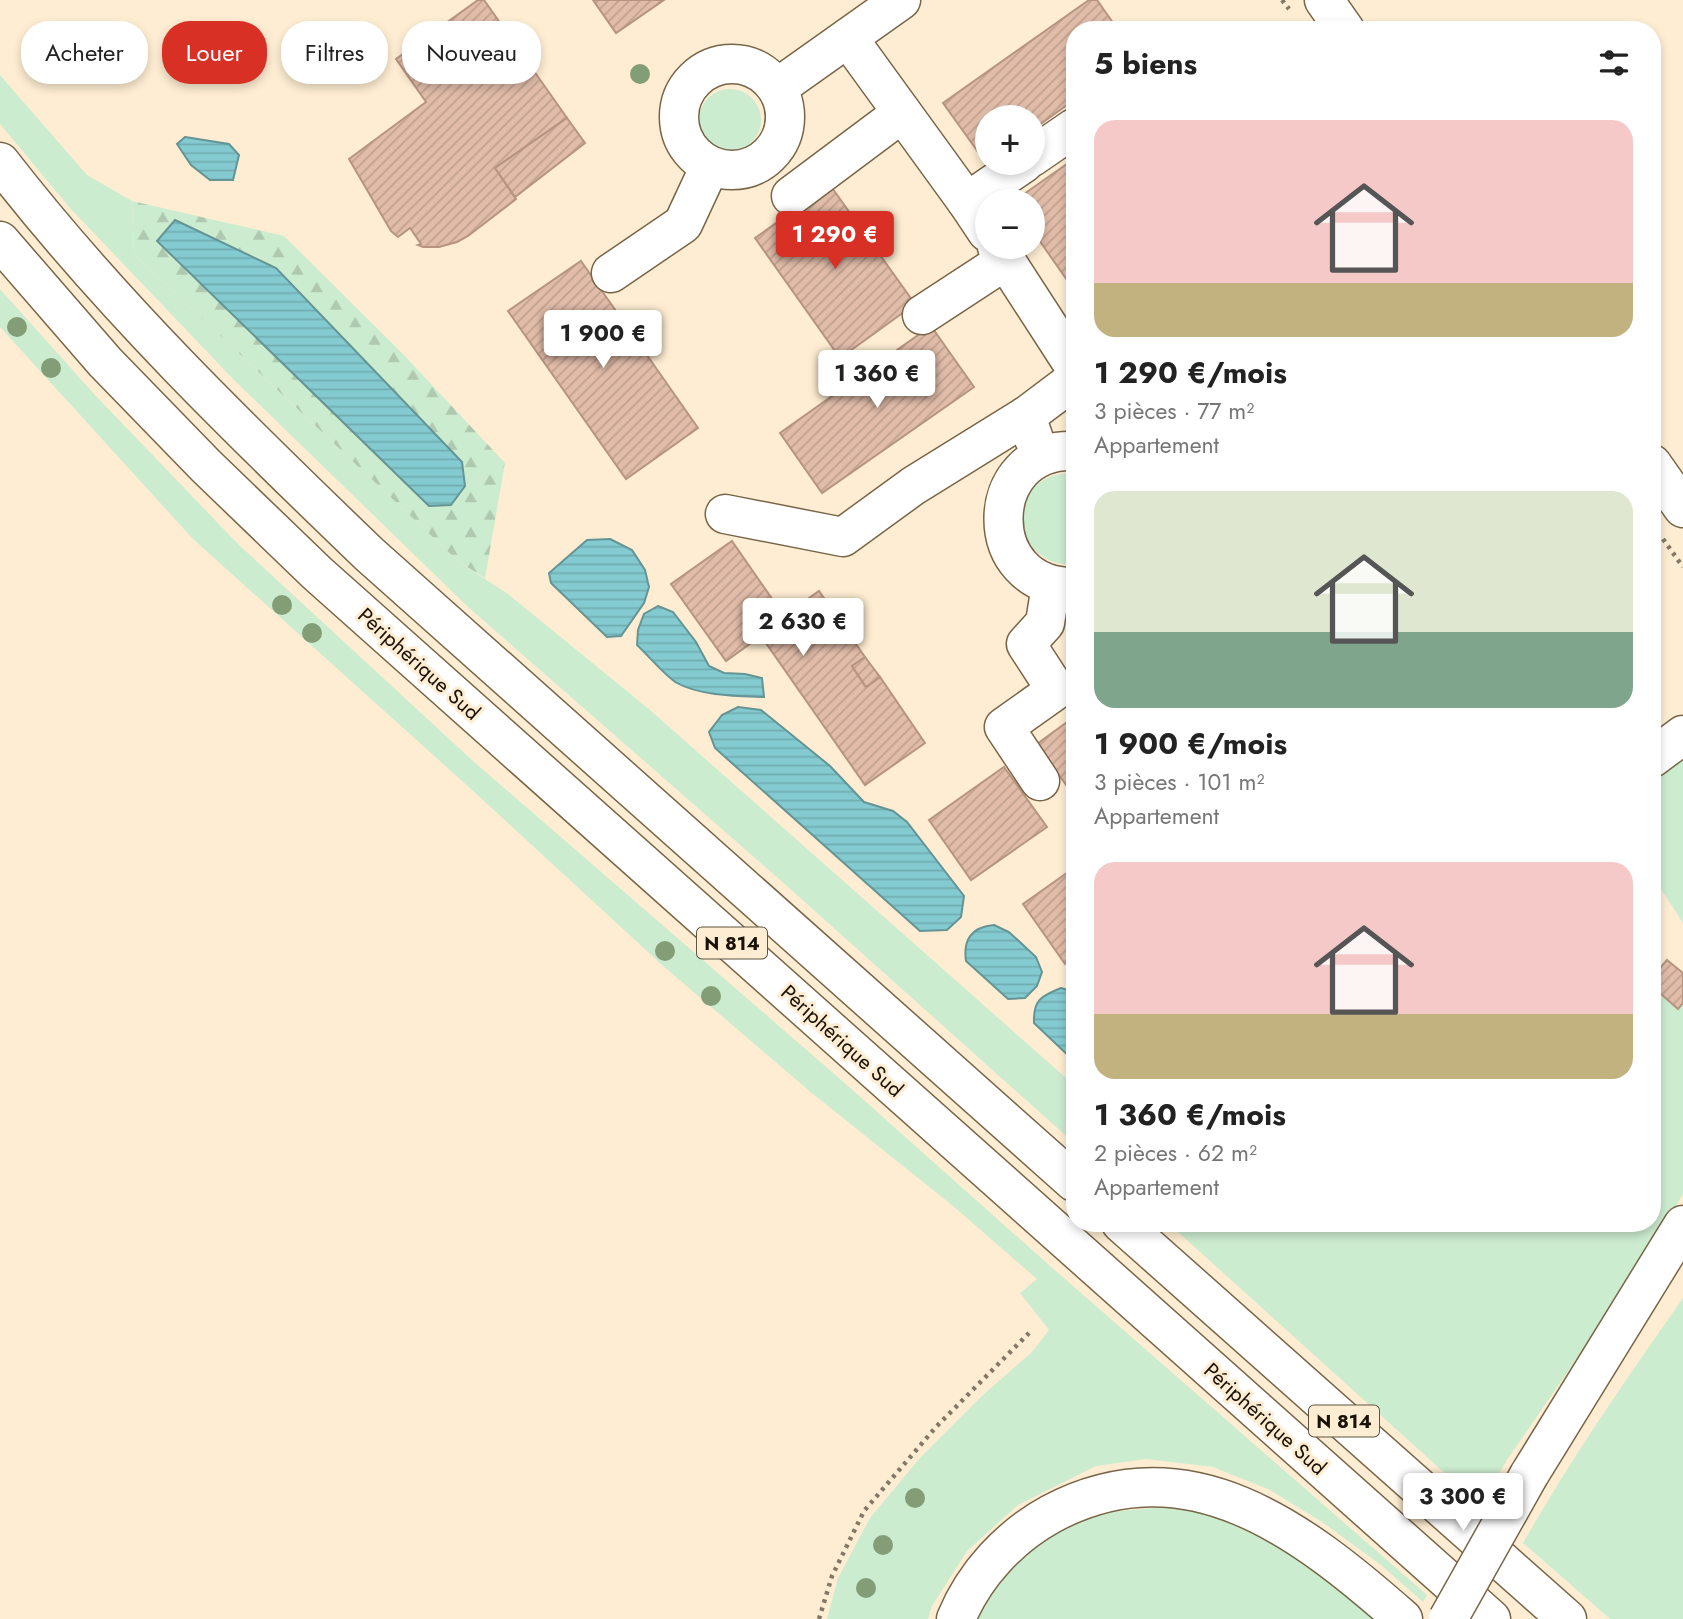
<!DOCTYPE html>
<html lang="fr">
<head>
<meta charset="utf-8">
<style>
  :root { --surface:#fff; --page:#f2f2f2; --text:#222; --muted:#767676; --accent:#d93025 }
  body { margin:0; font-family:Jost,sans-serif; background:var(--page); color:var(--text); height:100vh; display:flex; flex-direction:column; font-size:26px; white-space:nowrap }
  * { box-sizing:border-box; margin:0 }
  p { font-size:23px; color:var(--muted) }
  .icon { flex:none; width:38px; height:38px; fill:none; stroke:currentColor; stroke-width:2; stroke-linecap:round; stroke-linejoin:round }
  .map { position:relative; flex:1; overflow:hidden }
  .drawer { position:absolute; left:1066px; top:21px; width:595px; height:1211px; display:flex; flex-direction:column; background:var(--surface); border-radius:28px; box-shadow:0 4px 10px #0003 }
  .drawer>* { flex:none }
  .hud { position:absolute; left:21px; top:21px; width:665px; height:63px; display:flex; gap:14px }
  .buttons { position:absolute; left:975px; top:105px; display:grid; gap:14px }
  .buttons a { display:grid; place-items:center; width:70px; height:70px; border-radius:50%; background:var(--surface); box-shadow:0 4px 10px #0003; font-size:35px }
  .price { position:absolute; translate:-50% -60px; padding:0 16px; border-radius:7px; background:#fff; color:#222; font-size:23px; line-height:46px; filter:drop-shadow(0 2px 4px #0008) }
  .price::after { content:''; position:absolute; left:50%; top:42px; width:21px; height:16px; margin-left:-10px; background:inherit; clip-path:polygon(0 0,100% 0,50% 100%) }
  .price.on { background:var(--accent); color:#fff }
  ul { padding:0; list-style:none }
  li { display:grid; align-content:center; gap:14px; height:371px; padding:0 28px }
  li span { display:grid; place-items:center; height:217px; border-radius:21px; color:#555 }
  li>.icon { margin-inline-start:auto }
  span .icon { width:126px; height:126px; fill:#fffc; stroke-width:1 }
  li b { font-size:30px }
  h2 { display:flex; justify-content:space-between; align-items:center; height:84px; padding:0 28px; font-size:30px }
  .pill { padding:0 24px; border-radius:28px; background:var(--surface); box-shadow:0 4px 10px #0003; font-size:24px; line-height:63px }
  .pill.on { background:var(--accent); color:#fff }
  .map>svg:first-child { display:block }
  .grass { fill:#cceccf }
  .forest { fill:url(#forest-firs) }
  .water { fill:url(#water-rules); stroke:#649494; stroke-width:2 }
  .building { fill:url(#building-hatch); stroke:#b79482; stroke-width:2 }
  .lines { fill:none; stroke-linecap:round; stroke-linejoin:round }
  .minor-casing { stroke:#786547; stroke-width:41 }
  .major-casing { stroke:#786547; stroke-width:41 }
  .highway-casing { stroke:#786547; stroke-width:41 }
  .path { stroke:#837765; stroke-width:4.5; stroke-dasharray:3.5 5; stroke-linecap:butt }
  .minor { stroke:#fff; stroke-width:38 }
  .major { stroke:#fff; stroke-width:38 }
  .highway { stroke:#fff; stroke-width:38 }
  .major-bridge-casing { stroke:#786547; stroke-width:41; stroke-linecap:butt }
  .major-bridge { stroke:#fff; stroke-width:38 }
  .tree { fill:#839e77 }
  .labels { text-anchor:middle; dominant-baseline:central; stroke-width:6; stroke-linejoin:round; paint-order:stroke }
  .shield { fill:#feedd2; stroke:#5e5443; stroke-width:2 }
  .shield-label { font-size:19px; font-weight:bold; fill:#191206 }
  .street-label { font-size:21px; fill:#191206; stroke:#feedd2 }
</style>
</head>
<body>
<div class="map">
<svg width="1683" height="1619" viewBox="0 0 1683 1619">
  <defs>
    <pattern id="forest-firs" width="22" height="20" patternUnits="userSpaceOnUse" patternTransform="scale(1.75)"><rect width="22" height="20" fill="#cceccf"/><path d="M5 1l3.5 6h-7zM16 11l3.5 6h-7z" fill="#afc9b0"/></pattern>
    <pattern id="water-rules" width="6" height="5" patternUnits="userSpaceOnUse" patternTransform="scale(1.75)"><rect width="6" height="5" fill="#84cbd1"/><path d="M0 2.5h6" fill="none" stroke="#71adb2"/></pattern>
    <pattern id="building-hatch" width="6" height="6" patternUnits="userSpaceOnUse" patternTransform="scale(1.75)"><rect width="6" height="6" fill="#e1bca9"/><path d="M-1 1l2-2M0 6l6-6M5 7l2-2" fill="none" stroke="#c0a190"/></pattern>
  </defs>
  <rect width="100%" height="100%" fill="#feedd2"/>
  <g class="grass">
    <path d="M0 75 87 175 132 201 134 254 459 562 508 594 650 710 1074 1085V1143L779 879 467 606 232 378 70 208 0 124Z"/>
    <circle cx="730" cy="120" r="31"/>
    <path d="M0 289 95 395 238 544 473 761 847 1085 1049 1265 1427 1595 1423 1602 1381 1565 1322 1522 1270 1490 1213 1467 1146 1459 1096 1466 1018 1505 967 1551 932 1606 928 1619H827L838 1578 870 1518 919 1459 983 1395 1032 1352 1049 1330 1020 1293 1037 1279 953 1206 813 1094 662 965 471 789 193 539 0 327Z"/>
    <path d="M1069 473 1074 474V564C1025 568 1002 506 1042 481 1051 475 1060 474 1069 473Z"/>
    <path d="M1683 751V923L1652 875V773Z"/>
    <path d="M1652 986 1678 1008 1683 1003V1194L1639 1268 1507 1460 1480 1505 1168 1223H1652Z"/>
    <path d="M1683 1298V1619H1610L1523 1543C1571 1458 1627 1378 1683 1298Z"/>
    <path d="M1178 1506 1255 1527 1382 1619H975L1006 1568 1051 1532 1107 1512Z"/>
  </g>
  <path class="forest" d="M132 201 284 236 402 353 505 463 485 578 459 562 134 254Z"/>
  <g class="water">
    <path d="M185 137 229 144 239 155 233 180H210L191 165 177 144Z"/>
    <path d="M175 220 276 268 462 462 465 486 451 505 429 506 157 241Z"/>
    <path d="M610 539 632 550 645 570 649 587 644 603 621 636 607 637 551 583 549 573 587 540Z"/>
    <path d="M658 606 673 612 696 642 709 666 724 673 745 674 762 678 764 697C739 696 700 696 677 683 665 676 648 655 637 645L638 630 644 614Z"/>
    <path d="M738 707 761 710 830 766 864 802 893 811 907 822 964 896 961 917 947 930 920 931 715 748 709 732 722 715Z"/>
    <path d="M994 925 1009 932 1036 957 1042 972 1037 986 1025 998 1008 999 966 961C963 940 971 927 994 925Z"/>
    <path d="M1061 988 1074 992V1061L1034 1023C1033 1000 1041 996 1061 988Z"/>
  </g>
  <g class="building">
    <path d="M478 0H484L567 118 495 168 516 199 468 236 457 242 439 247H423L418 245 421 244 410 228 398 237 391 231 349 159 426 102 396 59Z"/>
    <path d="M593 0H664L616 33Z"/>
    <path d="M1089 0H1097L1118 30H1074V100L1032 130V117H987L986 163 943 103Z"/>
    <path d="M567 118 585 143 515 197 495 168Z"/>
    <path d="M1074 159V290L1032 230V201H1014Z"/>
    <path d="M830 185 915 304 840 358 755 238Z"/>
    <path d="M581 261 698 428 626 479 508 311Z"/>
    <path d="M931 326 974 387 822 493 780 433Z"/>
    <path d="M732 541 784 616 819 591 865 657 852 666 866 687 880 677 925 743 865 785 761 636 726 661 671 584Z"/>
    <path d="M865 657 880 677 866 687 852 666Z"/>
    <path d="M1074 717V796L1037 744Z"/>
    <path d="M1004 767 1047 827 971 880 929 820Z"/>
    <path d="M1074 868V958L1065 964 1023 904Z"/>
    <path d="M1667 960 1683 973V1003L1678 1009 1652 986V977Z"/>
    <path d="M1652 1019 1658 1032 1659 1044 1656 1055 1652 1061Z"/>
  </g>
  <g class="lines">
    <defs>
      <g id="minor">
        <path d="M1324 0 1345 30"/>
        <path d="M848 38 967 202 987 232"/>
        <circle cx="732" cy="117" r="53"/>
        <path d="M777 88 901 0"/>
        <path d="M1032 157 1074 128"/>
        <path d="M791 196 902 113"/>
        <path d="M967 202 1024 163"/>
        <path d="M997 247 1074 366"/>
        <path d="M611 273 683 224 710 166"/>
        <path d="M922 315 1006 260"/>
        <path d="M1034 439 1026 416 1074 380"/>
        <path d="M1074 451C981 447 979 589 1074 587"/>
        <path d="M1652 464 1683 508"/>
        <path d="M725 514 843 537 913 486 1026 416"/>
        <path d="M1652 758 1683 735"/>
        <path d="M1040 781 1004 727 1056 690 1026 644 1045 623 1051 585"/>
      </g>
      <path id="major" d="M1529 1475 1683 1225"/>
      <g id="highway">
        <path d="M0 162C110 304 240 430 369 554L1074 1182"/>
        <path d="M0 241 105 362 206 466 317 573 1491 1619"/>
        <path d="M1121 1223 1567 1619"/>
        <path d="M956 1619C974 1575 1009 1537 1051 1514 1188 1441 1303 1531 1403 1619"/>
      </g>
    </defs>
    <use href="#minor" class="minor-casing"/>
    <use href="#major" class="major-casing"/>
    <use href="#highway" class="highway-casing"/>
    <g class="path">
      <path d="M1282 0 1289 9"/>
      <path d="M1663 539 1683 567"/>
      <path d="M819 1619 832 1576 864 1511 936 1427 1029 1333"/>
    </g>
    <use href="#minor" class="minor"/>
    <use href="#major" class="major"/>
    <use href="#highway" class="highway"/>
    <defs>
      <path id="major-bridge" d="M1448 1619 1529 1475"/>
    </defs>
    <use href="#major-bridge" class="major-bridge-casing"/>
    <use href="#major-bridge" class="major-bridge"/>
  </g>
  <g class="tree">
    <circle cx="640" cy="74" r="10"/>
    <circle cx="17" cy="327" r="10"/>
    <circle cx="51" cy="368" r="10"/>
    <circle cx="282" cy="605" r="10"/>
    <circle cx="312" cy="633" r="10"/>
    <circle cx="665" cy="951" r="10"/>
    <circle cx="711" cy="996" r="10"/>
    <circle cx="915" cy="1498" r="10"/>
    <circle cx="883" cy="1545" r="10"/>
    <circle cx="866" cy="1588" r="10"/>
  </g>
  <g class="labels">
    <g class="shield">
      <rect x="697" y="927.5" width="70" height="31" rx="5"/>
      <rect x="1309" y="1405.5" width="70" height="31" rx="5"/>
    </g>
    <g class="shield-label">
      <text x="732" y="943">N 814</text>
      <text x="1344" y="1421">N 814</text>
    </g>
    <g class="street-label">
      <text transform="translate(419 664) rotate(42)">Périphérique Sud</text>
      <text transform="translate(842 1041) rotate(42)">Périphérique Sud</text>
      <text transform="translate(1265 1419) rotate(42)">Périphérique Sud</text>
    </g>
  </g>
</svg>
<div class="buttons">
<a>+</a>
<a>−</a>
</div>
<b class="price on" style="left:835px;top:271px">1 290 €</b>
<b class="price" style="left:603px;top:370px">1 900 €</b>
<b class="price" style="left:877px;top:410px">1 360 €</b>
<b class="price" style="left:803px;top:658px">2 630 €</b>
<b class="price" style="left:1463px;top:1533px">3 300 €</b>
<div class="hud">
<a class="pill">Acheter</a>
<a class="pill on">Louer</a>
<a class="pill">Filtres</a>
<a class="pill">Nouveau</a>
</div>
<section class="drawer">
<h2>5 biens<svg class="icon" aria-label="filters" viewBox="0 0 24 24"><path d="M4 7h16M4 17h16"/><circle cx="9" cy="7" r="2"/><circle cx="15" cy="17" r="2"/></svg></h2>
<ul>
<li><span style="background:linear-gradient(#f6c9c9 75%,#c2b280 0)"><svg class="icon" aria-label="home" viewBox="0 0 24 24"><path d="M3 11l9-7 9 7M6 9v11h12V9"/></svg></span><div><b>1 290 €/mois</b><p>3 pièces · 77 m²</p><p>Appartement</p></div></li>
<li><span style="background:linear-gradient(#dfe7d0 65%,#7fa58c 0)"><svg class="icon" aria-label="home" viewBox="0 0 24 24"><path d="M3 11l9-7 9 7M6 9v11h12V9"/></svg></span><div><b>1 900 €/mois</b><p>3 pièces · 101 m²</p><p>Appartement</p></div></li>
<li><span style="background:linear-gradient(#f6c9c9 70%,#c2b280 0)"><svg class="icon" aria-label="home" viewBox="0 0 24 24"><path d="M3 11l9-7 9 7M6 9v11h12V9"/></svg></span><div><b>1 360 €/mois</b><p>2 pièces · 62 m²</p><p>Appartement</p></div></li>
</ul>
</section>
</div>
</body>
</html>
